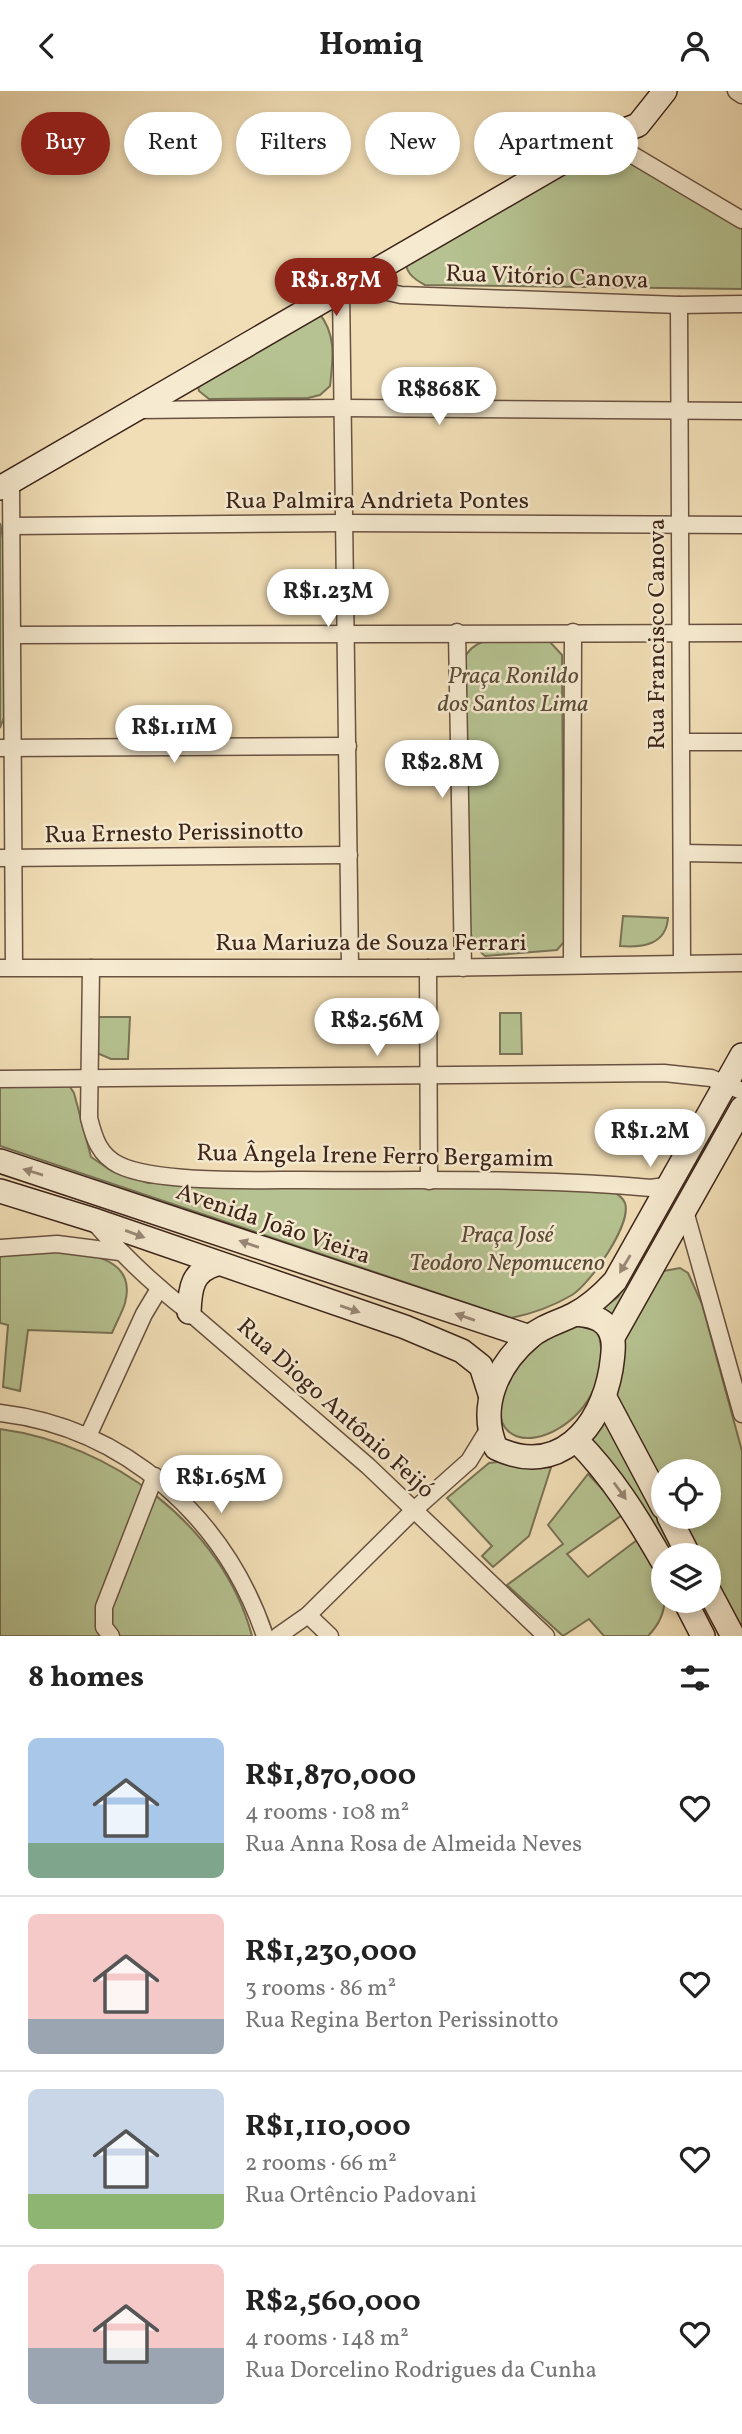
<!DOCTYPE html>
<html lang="en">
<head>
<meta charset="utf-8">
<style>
  :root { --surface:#fff; --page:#f2f2f2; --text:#222; --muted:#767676; --line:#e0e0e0; --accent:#8f2418 }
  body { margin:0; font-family:Vollkorn,serif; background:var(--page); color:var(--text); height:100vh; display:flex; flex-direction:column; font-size:26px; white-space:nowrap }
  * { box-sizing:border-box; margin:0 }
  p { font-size:23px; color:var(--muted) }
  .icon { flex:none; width:38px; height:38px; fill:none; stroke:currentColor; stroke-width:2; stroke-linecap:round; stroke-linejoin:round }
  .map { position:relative; height:1545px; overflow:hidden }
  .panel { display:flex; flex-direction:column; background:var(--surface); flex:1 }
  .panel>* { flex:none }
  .hud { position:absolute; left:21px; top:21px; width:700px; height:63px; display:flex; gap:14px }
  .fabs { position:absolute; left:651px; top:1368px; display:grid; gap:14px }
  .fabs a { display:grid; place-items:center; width:70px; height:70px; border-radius:50%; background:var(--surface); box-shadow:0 4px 10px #0003; font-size:35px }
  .price { position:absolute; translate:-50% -60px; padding:0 16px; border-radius:24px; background:#fff; color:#222; font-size:23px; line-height:46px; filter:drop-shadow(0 2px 4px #0008) }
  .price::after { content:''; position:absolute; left:50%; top:42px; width:21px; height:16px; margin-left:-10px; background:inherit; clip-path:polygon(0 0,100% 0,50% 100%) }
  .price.on { background:var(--accent); color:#fff }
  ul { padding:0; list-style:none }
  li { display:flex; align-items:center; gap:21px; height:175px; padding:0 28px }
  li+li { border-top:2px solid var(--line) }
  li span { display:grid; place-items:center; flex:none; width:196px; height:140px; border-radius:10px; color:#555 }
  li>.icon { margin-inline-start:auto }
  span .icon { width:84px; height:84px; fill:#fffc; stroke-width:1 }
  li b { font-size:30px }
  h2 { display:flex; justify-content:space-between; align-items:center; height:84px; padding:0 28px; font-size:30px }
  .chip { padding:0 24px; border-radius:32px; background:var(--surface); box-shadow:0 4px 10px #0003; font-size:24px; line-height:63px }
  .chip.on { background:var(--accent); color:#fff }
  header { display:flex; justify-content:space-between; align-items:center; height:91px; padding:0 28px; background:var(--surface); font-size:32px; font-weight:700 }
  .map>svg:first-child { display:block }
  .green { fill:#b6c291; stroke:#797356; stroke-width:2 }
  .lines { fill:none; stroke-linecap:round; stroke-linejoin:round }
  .street-casing { stroke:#695241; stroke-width:19 }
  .secondary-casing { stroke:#3c241a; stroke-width:26 }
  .street { stroke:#f6ead0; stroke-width:16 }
  .secondary { stroke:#f6ead0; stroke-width:23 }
  .oneway { fill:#998775 }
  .labels { text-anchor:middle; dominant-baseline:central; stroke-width:5; stroke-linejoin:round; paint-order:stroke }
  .street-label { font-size:24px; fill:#3c241a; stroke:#f6ead0 }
  .park-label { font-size:24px; font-style:italic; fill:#5a4c38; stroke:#f6ead0 }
</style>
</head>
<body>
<header><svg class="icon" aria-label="back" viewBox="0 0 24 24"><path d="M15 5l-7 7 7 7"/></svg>Homiq<svg class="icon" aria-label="person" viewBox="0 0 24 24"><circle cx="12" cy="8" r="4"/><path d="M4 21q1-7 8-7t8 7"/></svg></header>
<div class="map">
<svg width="742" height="1545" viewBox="0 0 742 1545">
  <rect width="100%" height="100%" fill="#f1deb6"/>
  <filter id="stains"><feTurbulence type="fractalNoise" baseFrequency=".00286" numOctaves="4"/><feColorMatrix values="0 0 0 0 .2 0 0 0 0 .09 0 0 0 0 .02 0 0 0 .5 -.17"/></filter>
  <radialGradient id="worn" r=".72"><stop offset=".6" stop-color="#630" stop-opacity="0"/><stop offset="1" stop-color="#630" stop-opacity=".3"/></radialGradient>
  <g class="green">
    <path d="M599 51 742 135V198L425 194C412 187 405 181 405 166Z"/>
    <path d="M318 221C337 243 333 268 330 295L320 304 308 307 209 308 199 300 197 291Z"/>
    <path d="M0 432 5 457 6 621 0 637Z"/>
    <path d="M526 549 550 551 562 564 564 851 557 859 485 865 475 856 470 840 463 570C474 543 501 549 526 549Z"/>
    <path d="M623 825 668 827C666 853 644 857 620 855Z"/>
    <path d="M500 922H521L522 963H500Z"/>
    <path d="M91 926H130L128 968H111L97 962Z"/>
    <path d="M0 985 66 990 74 1002 91 1066 112 1080 148 1092 609 1098C615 1101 622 1105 625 1112 632 1133 590 1193 572 1204 555 1214 531 1223 511 1227L0 1055Z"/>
    <path d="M714 1037 722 1040 614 1229 601 1218 618 1206Z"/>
    <path d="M39 1159C72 1161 139 1160 125 1212 122 1222 116 1232 112 1242L28 1239 20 1300 3 1296 8 1234 0 1232V1162Z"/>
    <path d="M680 1177 688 1182 702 1213 742 1360V1545L709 1487V1465H698L676 1426H709V1381H663V1402L611 1307 616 1252 658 1181Z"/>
    <path d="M595 1232C632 1329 492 1391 500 1309 501 1298 509 1278 518 1271 529 1262 551 1237 563 1233 571 1230 586 1232 595 1232Z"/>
    <path d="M608 1322 684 1465H667L588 1352Z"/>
    <path d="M0 1338C111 1353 222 1433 252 1545H0Z"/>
    <path d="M555 1364 529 1445 493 1476 482 1465 492 1455 447 1407 489 1372Z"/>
    <path d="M588 1383 625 1422 567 1463 588 1486 641 1446C659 1483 680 1512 648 1545H604L589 1528 563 1545 507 1494 563 1453 548 1434Z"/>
  </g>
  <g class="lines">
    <defs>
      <g id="street">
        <path d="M736 0 742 4"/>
        <path d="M604 47 742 129"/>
        <path d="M352 193 401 204 679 214 742 213"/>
        <path d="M341 199 350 876"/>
        <path d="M679 214 682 872"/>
        <path d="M138 319 343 317 742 320"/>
        <path d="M11 391 14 876"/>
        <path d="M12 435 344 432 742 434"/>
        <path d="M457 541 463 877"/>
        <path d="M13 544 742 542"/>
        <path d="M682 651H742"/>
        <path d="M0 657 348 655"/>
        <path d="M682 762 742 763"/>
        <path d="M0 767 349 764"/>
        <path d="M572 873 573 541"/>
        <path d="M0 877H428L742 872"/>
        <path d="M91 877 89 1027C94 1047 99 1064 119 1074 155 1092 256 1089 299 1089 416 1090 535 1086 651 1097L672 1094"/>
        <path d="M428 877 429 1090"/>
        <path d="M0 988 664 982 711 987 742 1000"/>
        <path d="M685 1120 742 1323"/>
        <path d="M94 1131C123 1165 154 1194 189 1221L368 1375 546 1545"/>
        <path d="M0 1157 57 1153 120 1161"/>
        <path d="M0 1322C126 1337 225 1427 265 1545"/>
        <path d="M88 1345 144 1223 159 1198"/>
        <path d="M308 1524 330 1545"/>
        <path d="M111 1545 104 1536V1516L155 1385"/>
        <path d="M278 1545 308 1524 414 1419 469 1370 488 1339"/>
      </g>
      <g id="secondary">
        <path d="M0 397 604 47 638 34 665 0"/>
        <path d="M0 1070 530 1246"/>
        <path d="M0 1100 97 1130 405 1236 462 1260 481 1275 490 1303"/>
        <path d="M189 1221C190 1197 192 1180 217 1173"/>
        <path d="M575 1223C585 1224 597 1225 605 1233 617 1245 613 1263 611 1278 601 1337 558 1387 496 1357 478 1316 497 1274 530 1246 542 1235 559 1231 573 1224 589 1216 603 1203 615 1190L742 964"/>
        <path d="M613 1246 742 1017"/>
        <path d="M604 1305 663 1416"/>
        <path d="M576 1349C612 1385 637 1426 663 1471"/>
        <path d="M669 1426 689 1465"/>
        <path d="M709 1500 733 1545"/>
        <path d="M685 1510 703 1545"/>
      </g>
    </defs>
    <use href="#street" class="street-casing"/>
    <use href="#secondary" class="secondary-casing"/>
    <use href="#street" class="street"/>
    <use href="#secondary" class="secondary"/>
  </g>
  <defs><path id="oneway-solid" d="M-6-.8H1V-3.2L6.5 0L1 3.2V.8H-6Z" transform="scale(1.75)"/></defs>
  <g class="oneway">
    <use href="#oneway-solid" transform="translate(33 1081) rotate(-163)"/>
    <use href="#oneway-solid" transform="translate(135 1143) rotate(20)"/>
    <use href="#oneway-solid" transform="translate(249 1153) rotate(-161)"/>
    <use href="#oneway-solid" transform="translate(625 1173) rotate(121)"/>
    <use href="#oneway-solid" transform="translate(350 1218) rotate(19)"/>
    <use href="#oneway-solid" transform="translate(465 1226) rotate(-161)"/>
    <use href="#oneway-solid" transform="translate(620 1400) rotate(54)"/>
  </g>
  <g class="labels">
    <g class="street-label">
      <text transform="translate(547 187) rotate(2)">Rua Vitório Canova</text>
      <text x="377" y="411">Rua Palmira Andrieta Pontes</text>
      <text transform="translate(658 543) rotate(-90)">Rua Francisco Canova</text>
      <text transform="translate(174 743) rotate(-1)">Rua Ernesto Perissinotto</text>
      <text x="371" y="853">Rua Mariuza de Souza Ferrari</text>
      <text transform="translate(375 1066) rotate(1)">Rua Ângela Irene Ferro Bergamim</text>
      <text transform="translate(273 1134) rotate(19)">Avenida João Vieira</text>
      <text transform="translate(335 1318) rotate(42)">Rua Diogo Antônio Feijó</text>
    </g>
    <g class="park-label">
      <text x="513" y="586">Praça Ronildo<tspan x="513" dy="28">dos Santos Lima</tspan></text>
      <text x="507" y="1145">Praça José<tspan x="507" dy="28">Teodoro Nepomuceno</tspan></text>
    </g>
  </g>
  <rect width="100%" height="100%" filter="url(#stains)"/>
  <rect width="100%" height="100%" fill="url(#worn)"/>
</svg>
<div class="fabs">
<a><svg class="icon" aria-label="locate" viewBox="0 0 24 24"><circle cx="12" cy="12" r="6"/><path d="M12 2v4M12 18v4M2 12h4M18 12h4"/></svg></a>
<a><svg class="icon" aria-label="layers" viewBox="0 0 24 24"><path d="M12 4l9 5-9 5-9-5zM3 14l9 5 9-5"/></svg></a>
</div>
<b class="price on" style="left:336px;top:227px">R$1.87M</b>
<b class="price" style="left:439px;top:336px">R$868K</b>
<b class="price" style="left:328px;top:538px">R$1.23M</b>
<b class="price" style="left:174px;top:674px">R$1.11M</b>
<b class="price" style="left:442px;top:709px">R$2.8M</b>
<b class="price" style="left:377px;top:967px">R$2.56M</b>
<b class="price" style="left:650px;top:1078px">R$1.2M</b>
<b class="price" style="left:221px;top:1424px">R$1.65M</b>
<div class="hud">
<a class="chip on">Buy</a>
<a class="chip">Rent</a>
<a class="chip">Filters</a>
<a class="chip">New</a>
<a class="chip">Apartment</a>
</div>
</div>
<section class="panel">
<h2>8 homes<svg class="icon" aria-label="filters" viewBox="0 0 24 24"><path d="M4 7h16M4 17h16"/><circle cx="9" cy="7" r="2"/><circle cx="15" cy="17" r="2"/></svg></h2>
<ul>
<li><span style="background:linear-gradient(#a9c7e8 75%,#7fa58c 0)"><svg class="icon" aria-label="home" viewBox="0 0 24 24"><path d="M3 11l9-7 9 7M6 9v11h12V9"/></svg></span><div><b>R$1,870,000</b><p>4 rooms · 108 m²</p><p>Rua Anna Rosa de Almeida Neves</p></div><svg class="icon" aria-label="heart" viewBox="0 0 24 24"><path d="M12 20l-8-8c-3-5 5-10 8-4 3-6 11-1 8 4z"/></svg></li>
<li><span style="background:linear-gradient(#f6c9c9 75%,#9aa5b1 0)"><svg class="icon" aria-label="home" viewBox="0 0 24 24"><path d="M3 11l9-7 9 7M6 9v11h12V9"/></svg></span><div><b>R$1,230,000</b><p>3 rooms · 86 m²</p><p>Rua Regina Berton Perissinotto</p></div><svg class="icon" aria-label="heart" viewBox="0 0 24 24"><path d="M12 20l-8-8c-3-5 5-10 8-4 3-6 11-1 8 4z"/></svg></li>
<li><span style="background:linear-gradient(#c9d6e8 75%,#8fb573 0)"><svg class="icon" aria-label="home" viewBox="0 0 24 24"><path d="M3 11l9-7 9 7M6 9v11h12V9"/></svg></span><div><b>R$1,110,000</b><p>2 rooms · 66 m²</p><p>Rua Ortêncio Padovani</p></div><svg class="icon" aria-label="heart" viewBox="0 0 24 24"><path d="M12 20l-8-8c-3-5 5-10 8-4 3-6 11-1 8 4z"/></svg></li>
<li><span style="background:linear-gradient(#f6c9c9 60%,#9aa5b1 0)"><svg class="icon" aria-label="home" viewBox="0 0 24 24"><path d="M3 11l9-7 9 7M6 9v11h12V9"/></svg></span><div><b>R$2,560,000</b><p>4 rooms · 148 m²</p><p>Rua Dorcelino Rodrigues da Cunha</p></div><svg class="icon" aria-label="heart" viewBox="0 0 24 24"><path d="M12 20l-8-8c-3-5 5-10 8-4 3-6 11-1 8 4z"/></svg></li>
</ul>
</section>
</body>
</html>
